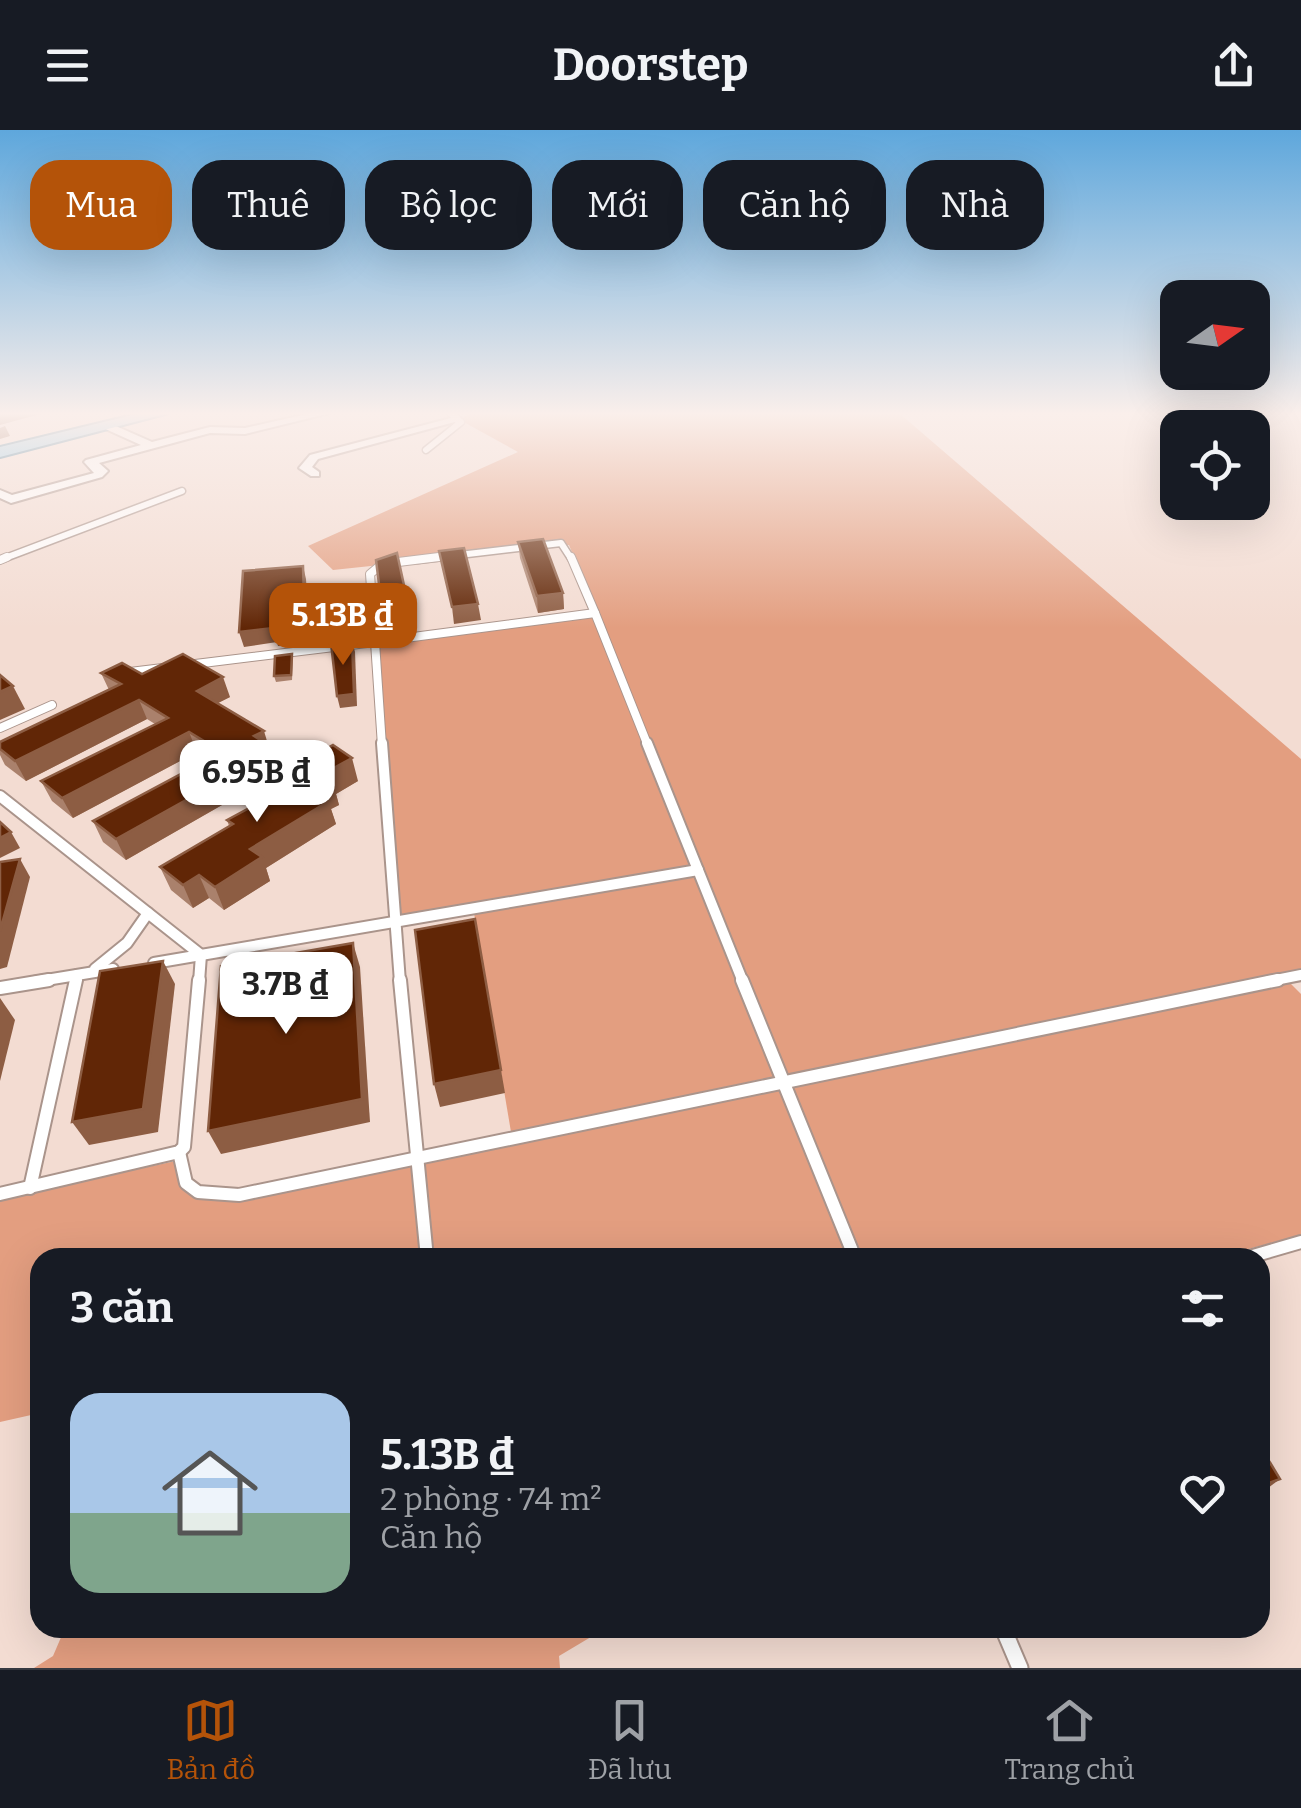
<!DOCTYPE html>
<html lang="vi">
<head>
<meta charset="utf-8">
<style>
  :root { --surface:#171b24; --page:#20242c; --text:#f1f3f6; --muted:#9ea1a6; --line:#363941; --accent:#b45309 }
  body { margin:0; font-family:Bitter,serif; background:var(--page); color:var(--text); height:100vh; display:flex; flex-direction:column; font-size:38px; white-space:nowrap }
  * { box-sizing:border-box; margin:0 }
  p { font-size:32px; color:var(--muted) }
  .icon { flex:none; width:55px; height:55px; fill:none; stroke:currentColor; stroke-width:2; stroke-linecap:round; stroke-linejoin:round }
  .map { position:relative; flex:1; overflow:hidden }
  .drawer { position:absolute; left:30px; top:1118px; width:1240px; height:390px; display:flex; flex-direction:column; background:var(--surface); border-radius:30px; box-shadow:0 10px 40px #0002 }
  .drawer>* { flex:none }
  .guide { position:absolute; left:30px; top:30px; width:1242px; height:90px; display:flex; gap:20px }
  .needle { width:65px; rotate:76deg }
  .buttons { position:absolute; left:1160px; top:150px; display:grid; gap:20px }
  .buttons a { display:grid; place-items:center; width:110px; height:110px; border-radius:20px; background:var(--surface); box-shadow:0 10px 40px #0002; font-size:50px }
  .price { position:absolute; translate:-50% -85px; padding:0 22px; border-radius:20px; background:#fff; color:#222; font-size:32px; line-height:65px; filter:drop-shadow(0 2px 5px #0008) }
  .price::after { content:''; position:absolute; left:50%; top:60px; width:30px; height:22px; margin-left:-15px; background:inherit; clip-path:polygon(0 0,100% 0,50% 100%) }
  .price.active { background:var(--accent); color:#fff }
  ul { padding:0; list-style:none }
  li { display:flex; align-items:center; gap:30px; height:250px; padding:0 40px }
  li+li { border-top:2px solid var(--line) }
  li span { display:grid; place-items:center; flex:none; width:280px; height:200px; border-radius:30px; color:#555 }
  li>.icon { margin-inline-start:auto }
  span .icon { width:120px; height:120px; fill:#fffc; stroke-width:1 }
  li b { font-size:42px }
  h2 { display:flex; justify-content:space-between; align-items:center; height:120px; padding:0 40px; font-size:42px }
  .tag { padding:0 35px; border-radius:30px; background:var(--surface); box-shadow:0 10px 40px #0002; font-size:35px; line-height:90px }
  .tag.active { background:var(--accent); color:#fff }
  header { display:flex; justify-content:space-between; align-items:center; height:130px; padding:0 40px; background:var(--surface); font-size:45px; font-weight:700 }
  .menu { display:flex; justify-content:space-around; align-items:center; height:140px; border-top:2px solid var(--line); background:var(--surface); font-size:28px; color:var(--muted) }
  .menu a { display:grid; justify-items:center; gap:5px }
  .menu .active { color:var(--accent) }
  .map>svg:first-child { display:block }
  .green { fill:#e39e80 }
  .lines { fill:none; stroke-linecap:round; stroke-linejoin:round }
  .lane-far4-casing { stroke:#aa948b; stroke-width:9 }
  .lane-far3-casing { stroke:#aa948b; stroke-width:10 }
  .lane-far2-casing { stroke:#aa948b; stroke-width:14 }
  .lane-far1-casing { stroke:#aa948b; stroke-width:16 }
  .lane-casing { stroke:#aa948b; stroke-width:19 }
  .street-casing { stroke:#aa948b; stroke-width:4 }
  .primary-casing { stroke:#236d92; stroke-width:4 }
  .lane-far4 { stroke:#fff; stroke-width:6 }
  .lane-far3 { stroke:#fff; stroke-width:8 }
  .lane-far2 { stroke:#fff; stroke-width:10 }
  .lane-far1 { stroke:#fff; stroke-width:12 }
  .lane { stroke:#fff; stroke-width:15 }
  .street { fill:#fff; fill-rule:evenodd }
  .primary { fill:#7fc5e9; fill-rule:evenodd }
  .wall { fill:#aa816c }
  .shaded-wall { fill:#8d5d43 }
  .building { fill:#612606; stroke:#8d5d43; stroke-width:2.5 }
</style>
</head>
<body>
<header><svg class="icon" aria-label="menu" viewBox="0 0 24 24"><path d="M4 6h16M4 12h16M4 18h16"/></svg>Doorstep<svg class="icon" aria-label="share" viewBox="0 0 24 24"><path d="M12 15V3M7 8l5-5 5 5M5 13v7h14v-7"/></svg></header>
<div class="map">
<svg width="1301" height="1538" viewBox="0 0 1301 1538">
  <rect width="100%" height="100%" fill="#f3dcd2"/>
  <g class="green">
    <path d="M470 283H899L1301 629V842L787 945 569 415 333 440 308 416 518 322 460 290Z"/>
    <path d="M593 485 693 738 399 789 378 514Z"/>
    <path d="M695 743 777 946 511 1002 474 783Z"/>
    <path d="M1289 852 1301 864V1105L1218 1127H861L789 953Z"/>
    <path d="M780 954 849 1127H433L423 1029Z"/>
    <path d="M176 1031 181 1056C200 1071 215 1070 240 1069L412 1032 421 1127 40 1128V1283L0 1292V1068Z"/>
    <path d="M65 1498H606L559 1526 560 1538H34L53 1526Z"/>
  </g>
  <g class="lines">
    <defs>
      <g id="lane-far4">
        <path d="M426 320 461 292 457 290"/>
        <path d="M0 430 182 361"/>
        <path d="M417 430 561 413 572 430"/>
      </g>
      <g id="lane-far3">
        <path d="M571 427 595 483"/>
        <path d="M0 430 7 427"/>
        <path d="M130 542 375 512 370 444 382 434 439 427"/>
        <path d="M0 598 52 575"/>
        <path d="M382 616 375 512 595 483 648 616"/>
      </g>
      <g id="lane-far2">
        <path d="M382 613 400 852"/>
        <path d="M647 613 698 740"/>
        <path d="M0 666 201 825 199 852"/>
        <path d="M154 833 698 740 743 852"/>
        <path d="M95 839 127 813 148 783"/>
        <path d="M34 852 113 839"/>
        <path d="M75 852 77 845"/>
        <path d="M1266 852 1301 845"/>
      </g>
      <g id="lane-far1">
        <path d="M400 850 427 1128"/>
        <path d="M742 850 855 1128"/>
        <path d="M0 858 49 850"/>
        <path d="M179 1022 186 1053 198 1062 239 1065 1278 850"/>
        <path d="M30 1058 76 850"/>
        <path d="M0 1064 179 1022 184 1017 199 850"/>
        <path d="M1246 1128 1301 1112"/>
      </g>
      <path id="lane" d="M1003 1498 1020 1538"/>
      <g id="street">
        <path d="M311 283H330L245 304 210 303 99 333 108 341 102 347 11 373 0 368V360L12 365 94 343 84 332 86 330 141 315 101 297V293H109L152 312 210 297 245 298Z"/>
        <path d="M447 283H457L462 290 318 329 312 337 319 342V346H311L299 338 310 325 451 288Z"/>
      </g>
      <path id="primary" d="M141 283H169L0 327V317Z"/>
    </defs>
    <use href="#lane-far4" class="lane-far4-casing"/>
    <use href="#lane-far3" class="lane-far3-casing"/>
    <use href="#lane-far2" class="lane-far2-casing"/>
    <use href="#lane-far1" class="lane-far1-casing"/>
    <use href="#lane" class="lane-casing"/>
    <use href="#street" class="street-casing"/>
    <use href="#primary" class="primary-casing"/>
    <use href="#lane-far4" class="lane-far4"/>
    <use href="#lane-far3" class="lane-far3"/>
    <use href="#lane-far2" class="lane-far2"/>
    <use href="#lane-far1" class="lane-far1"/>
    <use href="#lane" class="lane"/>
    <use href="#street" class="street"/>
    <use href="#primary" class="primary"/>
  </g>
  <g class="wall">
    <path d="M518 412 563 463 564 479 538 483 520 428Z"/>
    <path d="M292 524 293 530 292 550 276 552 274 546Z"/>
    <path d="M101 543 142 544 230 567 218 573 276 620 283 640 126 730 103 712 93 691 208 629 197 622 73 688 52 671 41 651 155 594 147 589 26 651 5 635 0 625V612L109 560Z"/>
    <path d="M291 639 358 651 336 664 339 675 331 679 336 694 266 738 270 751 224 780 209 768 193 778 171 760 160 737 229 696 227 690 295 654Z"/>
  </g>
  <g class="shaded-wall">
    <path d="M7 283H44L0 295V285Z"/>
    <path d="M5 296 10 306 0 309V298Z"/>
    <path d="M303 436 306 449 308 482 304 468Z"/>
    <path d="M563 463 564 479 538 483 537 466Z"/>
    <path d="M349 466 355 507 278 516 277 512 244 517 239 502Z"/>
    <path d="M478 474 481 490 454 494 452 477Z"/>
    <path d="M410 483 414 499 386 503 383 486Z"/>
    <path d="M352 511 355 522 357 576 340 578 337 566Z"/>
    <path d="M223 547 230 567 204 580 197 561Z"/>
    <path d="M13 556 25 579 0 590V562Z"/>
    <path d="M139 570 147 589 26 651 15 631Z"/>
    <path d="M264 601 270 621 254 606Z"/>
    <path d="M189 602 197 622 73 688 62 668Z"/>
    <path d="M276 620 283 640 126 730 116 709Z"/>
    <path d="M352 628 358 651 336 664 339 675 331 679 336 694 266 738 270 751 224 780 215 757 250 719 315 662 321 645Z"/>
    <path d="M11 702 20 718 0 728V708Z"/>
    <path d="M20 729 30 747 7 837 0 839V801Z"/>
    <path d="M199 745 209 768 193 778 183 755Z"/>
    <path d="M475 789 505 963 440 977 434 954Z"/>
    <path d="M353 813 360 837 370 992 221 1024 208 1001Z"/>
    <path d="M163 831 175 854 158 1002 89 1015 72 992Z"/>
    <path d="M0 868 15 890 0 951Z"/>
    <path d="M1280 1349 1268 1358 1260 1360V1356Z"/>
  </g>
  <g class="building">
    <path d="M543 409 563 463 537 466 518 412Z"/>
    <path d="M464 418 478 474 452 477 439 421Z"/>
    <path d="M397 423 410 483 383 486 376 430Z"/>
    <path d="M303 436 304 468 349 466 352 492 274 502V498L239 502 243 441Z"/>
    <path d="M352 511 354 564 337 566 331 513Z"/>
    <path d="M183 524 223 547 197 561 264 601 254 606 276 620 116 709 93 691 222 622 189 602 62 668 41 651 168 588 139 570 15 631 0 619V612L121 554 101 543 122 533 142 544Z"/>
    <path d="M292 524 291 545 274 546 275 526Z"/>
    <path d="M0 545 13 556 0 562Z"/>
    <path d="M333 615 352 628 321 645 332 652 315 662 329 671 250 719 262 727 215 757 199 745 183 755 160 737 233 694 227 690 305 648 291 639Z"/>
    <path d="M0 692 11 702 0 708Z"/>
    <path d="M20 729 0 801V732Z"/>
    <path d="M475 789 501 940 434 954 415 800Z"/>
    <path d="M353 813 362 969 208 1001 221 836Z"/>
    <path d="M163 831 143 979 72 992 100 841Z"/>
    <path d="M1260 1316 1280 1349 1260 1356Z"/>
  </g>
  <linearGradient id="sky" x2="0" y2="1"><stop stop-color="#5ea7dc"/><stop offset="0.57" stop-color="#faefeb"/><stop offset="1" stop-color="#faefeb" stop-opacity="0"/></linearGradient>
  <rect width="1301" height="498" fill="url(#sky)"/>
</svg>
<div class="buttons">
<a><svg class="needle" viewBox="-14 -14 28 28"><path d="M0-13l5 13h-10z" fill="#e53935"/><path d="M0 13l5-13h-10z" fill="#9ea1a6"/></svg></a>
<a><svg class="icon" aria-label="locate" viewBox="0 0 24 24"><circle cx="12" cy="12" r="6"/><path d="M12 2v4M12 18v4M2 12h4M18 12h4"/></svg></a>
</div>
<b class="price active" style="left:343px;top:538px">5.13B ₫</b>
<b class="price" style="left:257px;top:695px">6.95B ₫</b>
<b class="price" style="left:286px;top:907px">3.7B ₫</b>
<div class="guide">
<a class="tag active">Mua</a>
<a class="tag">Thuê</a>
<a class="tag">Bộ lọc</a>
<a class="tag">Mới</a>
<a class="tag">Căn hộ</a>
<a class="tag">Nhà</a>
</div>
<section class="drawer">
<h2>3 căn<svg class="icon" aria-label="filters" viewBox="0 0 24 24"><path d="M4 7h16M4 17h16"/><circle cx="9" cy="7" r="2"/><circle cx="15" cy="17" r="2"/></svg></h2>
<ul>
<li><span style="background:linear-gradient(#a9c7e8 60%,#7fa58c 0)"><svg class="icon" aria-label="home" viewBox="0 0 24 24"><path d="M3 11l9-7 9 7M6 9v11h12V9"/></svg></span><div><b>5.13B ₫</b><p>2 phòng · 74 m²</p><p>Căn hộ</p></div><svg class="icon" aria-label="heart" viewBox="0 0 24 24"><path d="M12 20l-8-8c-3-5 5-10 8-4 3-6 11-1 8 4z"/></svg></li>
</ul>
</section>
</div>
<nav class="menu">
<a class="active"><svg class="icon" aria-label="map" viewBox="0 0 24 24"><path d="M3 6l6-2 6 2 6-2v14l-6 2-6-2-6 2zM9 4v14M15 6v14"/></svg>Bản đồ</a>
<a><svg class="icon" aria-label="saved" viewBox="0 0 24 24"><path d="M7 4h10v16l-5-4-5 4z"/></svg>Đã lưu</a>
<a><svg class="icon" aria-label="home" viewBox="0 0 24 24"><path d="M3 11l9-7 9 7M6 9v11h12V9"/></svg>Trang chủ</a>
</nav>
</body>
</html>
